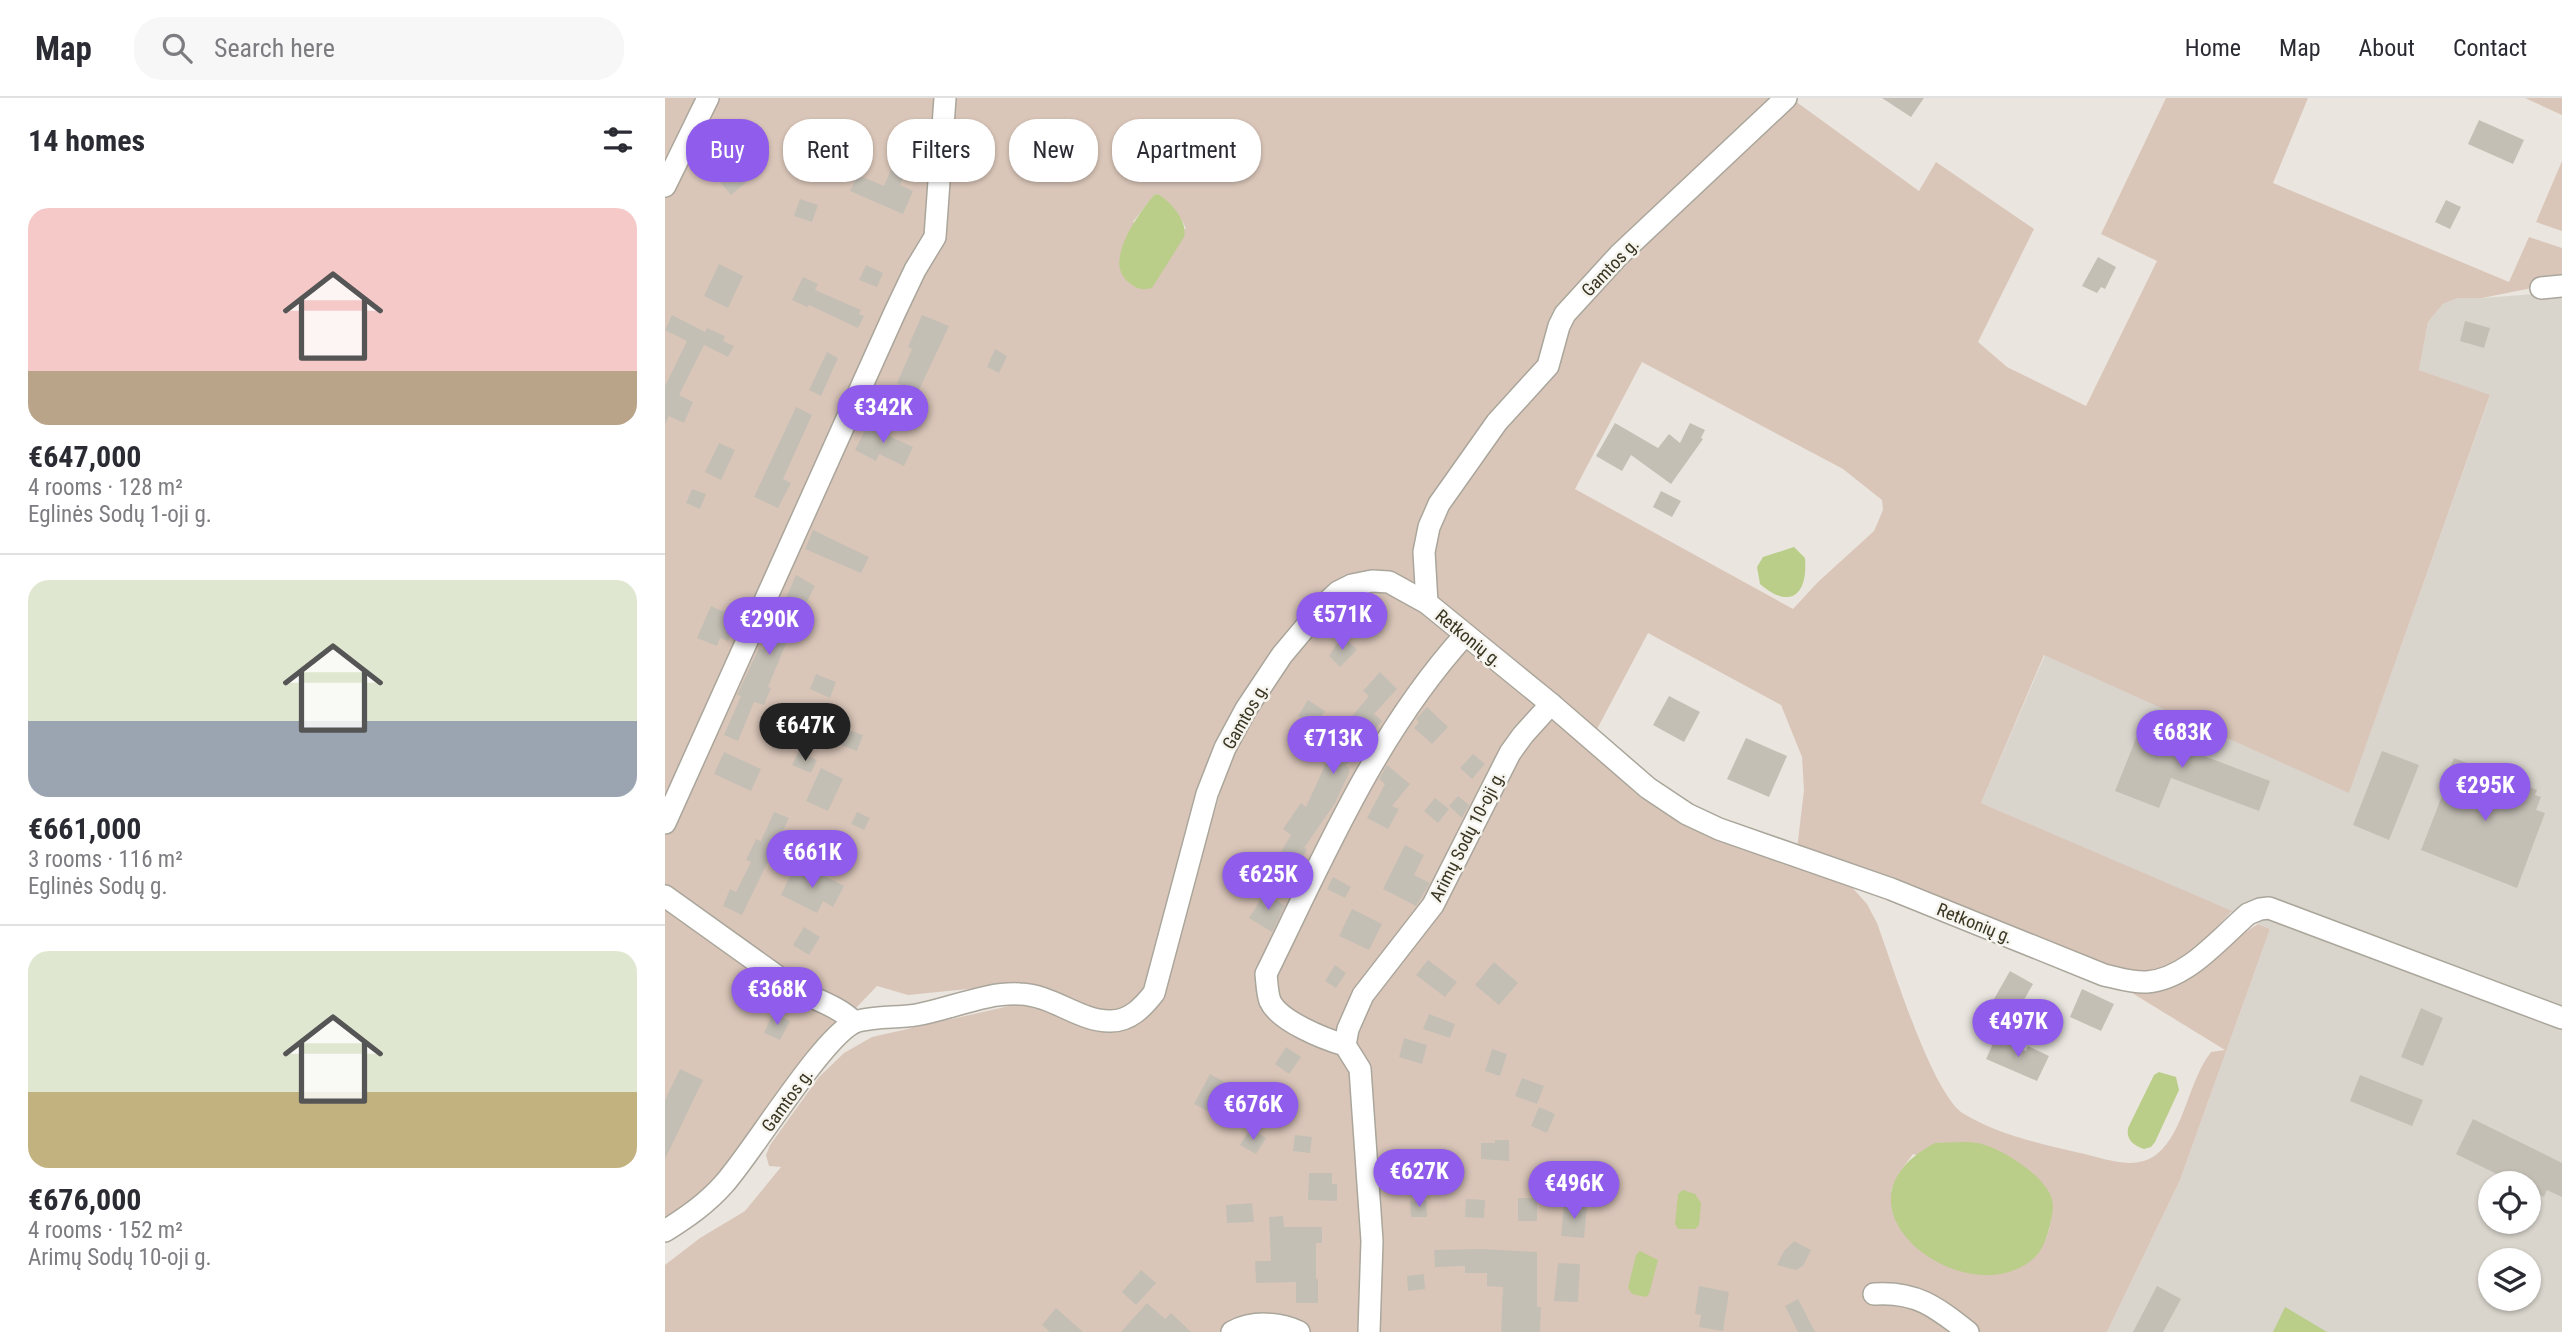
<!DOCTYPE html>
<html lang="en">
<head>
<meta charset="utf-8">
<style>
  :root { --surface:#fff; --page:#f7f7f7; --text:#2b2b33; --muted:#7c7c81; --line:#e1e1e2; --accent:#905ceb }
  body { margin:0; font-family:"Roboto Condensed",sans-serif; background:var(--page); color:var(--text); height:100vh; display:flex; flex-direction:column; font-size:26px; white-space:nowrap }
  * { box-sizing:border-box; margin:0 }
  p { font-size:23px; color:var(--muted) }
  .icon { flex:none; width:38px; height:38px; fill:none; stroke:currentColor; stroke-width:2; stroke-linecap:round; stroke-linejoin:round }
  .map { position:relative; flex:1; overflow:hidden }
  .panel { display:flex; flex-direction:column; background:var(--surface); width:665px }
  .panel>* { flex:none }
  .top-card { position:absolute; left:21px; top:21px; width:665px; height:63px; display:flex; gap:14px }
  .controls { position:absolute; left:1813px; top:1073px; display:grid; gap:14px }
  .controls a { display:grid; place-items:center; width:63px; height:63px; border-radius:50%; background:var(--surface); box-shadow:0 2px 5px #0004; font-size:35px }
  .price { position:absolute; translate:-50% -60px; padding:0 16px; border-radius:24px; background:var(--accent); color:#fff; font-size:23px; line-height:46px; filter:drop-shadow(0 2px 4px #0008) }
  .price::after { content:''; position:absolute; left:50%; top:42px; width:21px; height:16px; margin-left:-10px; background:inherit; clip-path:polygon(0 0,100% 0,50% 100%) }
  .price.selected { background:#222; color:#fff }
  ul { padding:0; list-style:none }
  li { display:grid; align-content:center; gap:14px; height:371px; padding:0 28px }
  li+li { border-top:2px solid var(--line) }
  li span { display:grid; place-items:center; height:217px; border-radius:21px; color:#555 }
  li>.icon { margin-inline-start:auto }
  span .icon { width:126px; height:126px; fill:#fffc; stroke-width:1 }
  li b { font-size:30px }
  h2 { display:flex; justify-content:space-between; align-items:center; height:84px; padding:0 28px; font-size:30px }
  .pill { padding:0 24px; border-radius:28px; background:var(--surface); box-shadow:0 2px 5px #0004; font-size:24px; line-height:63px }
  .pill.selected { background:var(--accent); color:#fff }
  header { display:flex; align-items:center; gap:42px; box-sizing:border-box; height:98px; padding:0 35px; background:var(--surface); border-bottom:2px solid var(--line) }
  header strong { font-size:33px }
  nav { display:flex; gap:38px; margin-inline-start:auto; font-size:24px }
  .search { width:490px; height:63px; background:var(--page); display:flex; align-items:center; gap:18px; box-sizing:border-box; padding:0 24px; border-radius:28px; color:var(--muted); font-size:26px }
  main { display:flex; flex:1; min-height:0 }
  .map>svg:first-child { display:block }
  .built { fill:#d9d5cd; fill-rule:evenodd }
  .green { fill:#dac6b9; fill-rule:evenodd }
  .water { fill:#bacd89 }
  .building { fill:#c4bfb5 }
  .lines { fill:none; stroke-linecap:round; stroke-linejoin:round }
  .minor-casing { stroke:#aaa69b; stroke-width:24 }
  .minor { stroke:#fff; stroke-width:21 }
  .labels { text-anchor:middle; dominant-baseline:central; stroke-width:5; stroke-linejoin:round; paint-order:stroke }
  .street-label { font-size:18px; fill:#393521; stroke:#f6f4ef }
</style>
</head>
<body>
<header>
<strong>Map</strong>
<div class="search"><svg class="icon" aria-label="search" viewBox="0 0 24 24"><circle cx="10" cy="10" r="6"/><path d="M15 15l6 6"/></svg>Search here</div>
<nav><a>Home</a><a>Map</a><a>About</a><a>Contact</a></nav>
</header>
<main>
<section class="panel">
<h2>14 homes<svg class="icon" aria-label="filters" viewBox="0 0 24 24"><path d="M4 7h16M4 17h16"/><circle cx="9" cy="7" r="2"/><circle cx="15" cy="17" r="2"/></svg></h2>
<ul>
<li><span style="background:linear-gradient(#f6c9c9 75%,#b9a48a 0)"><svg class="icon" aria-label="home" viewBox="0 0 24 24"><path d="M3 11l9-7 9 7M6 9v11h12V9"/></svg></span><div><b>€647,000</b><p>4 rooms · 128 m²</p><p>Eglinės Sodų 1-oji g.</p></div></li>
<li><span style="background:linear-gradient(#dfe7d0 65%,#9aa5b1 0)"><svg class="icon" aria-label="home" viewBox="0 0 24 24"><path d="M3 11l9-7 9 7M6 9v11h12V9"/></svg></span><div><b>€661,000</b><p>3 rooms · 116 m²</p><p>Eglinės Sodų g.</p></div></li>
<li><span style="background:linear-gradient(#dfe7d0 65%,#c2b280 0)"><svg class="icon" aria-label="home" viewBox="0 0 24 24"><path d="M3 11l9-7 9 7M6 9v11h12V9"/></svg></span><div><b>€676,000</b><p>4 rooms · 152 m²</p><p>Arimų Sodų 10-oji g.</p></div></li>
</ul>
</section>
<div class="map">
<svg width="1897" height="1234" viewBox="0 0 1897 1234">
  <rect width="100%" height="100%" fill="#eae6df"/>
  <path class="built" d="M1897 194V1234H1442L1515 1082 1605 831 1316 705 1380 557 1684 694 1825 298 1754 272 1763 224 1778 206 1793 200H1817ZM1825 1085H1864V1124H1825ZM1825 1162H1864V1200H1825Z"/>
  <g class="green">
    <path d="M0 0H1126L1254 93 1271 64 1369 131 1313 244 1342 269 1421 308 1492 163 1436 136 1501 0H1643L1608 85 1844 184 1864 139 1897 150V184L1817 200H1793L1778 206 1763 224 1754 272 1825 297 1684 695 1379 557 1316 705 1567 813C1547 833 1510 878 1481 877 1472 877 1463 873 1454 872L1199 773 1132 751 1139 692 1137 659 1116 607 983 535 931 633 767 499C733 476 714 465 673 483L574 609 478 895 457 914 424 913 386 892 362 885 243 897 212 888 132 972 66 1072 0 1126ZM493 96C504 103 516 118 521 131L468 124 489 97ZM977 264 1178 371 1217 402 1218 412 1209 433 1153 484 1128 511 910 391Z"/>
    <path d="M1860 0H1897V17Z"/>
    <path d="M1897 63V133L1871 124Z"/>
    <path d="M703 493 723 494 749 506 976 697 1185 787 1202 806 1212 825C1227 865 1267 997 1299 1016 1334 1037 1377 1046 1415 1055 1440 1060 1469 1074 1492 1056 1520 1033 1523 983 1546 954L1560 952 1459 890 1574 838 1593 826 1605 831 1515 1082 1442 1234H0V1167L35 1140 80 1113 116 1069 104 1068 101 1057 105 1047 154 979 179 955 207 939 353 906 375 910 434 934 454 933 477 922 491 910 499 893 506 859 564 665 602 592 663 513 682 499ZM1248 1056 1386 1098C1389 1129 1382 1151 1356 1169L1226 1093 1234 1075Z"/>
  </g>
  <g class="water">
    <path d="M493 96C506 104 523 123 519 139L487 190C476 193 470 190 462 183 439 162 474 115 489 97Z"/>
    <path d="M1129 449 1140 460C1143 497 1125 512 1095 486L1092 469 1098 459Z"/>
    <path d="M1494 974 1511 979 1514 992 1490 1044 1486 1049 1479 1051C1468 1047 1461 1042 1463 1030L1489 977Z"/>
    <path d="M1270 1045C1283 1045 1299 1043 1312 1045 1335 1049 1381 1078 1387 1101 1389 1110 1387 1118 1385 1127 1382 1139 1378 1152 1369 1160 1303 1220 1151 1108 1270 1045Z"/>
    <path d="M1018 1092 1030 1096 1036 1105 1034 1127 1030 1131H1013L1010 1126 1013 1096Z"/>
    <path d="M975 1153 993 1162 984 1196 981 1199 967 1196 963 1190 971 1157Z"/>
    <path d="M1620 1209 1662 1234H1608Z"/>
  </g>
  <g class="building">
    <path d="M1217 0H1259L1246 19Z"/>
    <path d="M1814 22 1859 42 1848 66 1803 46Z"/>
    <path d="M82 53 92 66 79 77 84 82 66 97 51 79Z"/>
    <path d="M132 53 151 61 144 78 125 70Z"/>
    <path d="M231 59 244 64 235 87 248 93 238 116 185 93 193 77 219 88Z"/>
    <path d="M135 101 153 107 147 124 129 118Z"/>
    <path d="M1781 102 1796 109 1785 131 1770 124Z"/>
    <path d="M1433 159 1451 169 1440 191 1436 189 1432 195 1417 188Z"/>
    <path d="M54 166 78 178 63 210 39 198Z"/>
    <path d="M201 167 218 175 212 189 194 182Z"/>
    <path d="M138 179 153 186 150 192 196 212 194 216 199 218 193 230 144 207 142 209 127 202Z"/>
    <path d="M7 217 40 234 42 230 60 238 58 243 69 248 63 259 39 247 14 297 28 304 19 325 4 318 0 326V288L22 243 0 232Z"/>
    <path d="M257 217 284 228 253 294 232 285 247 251 243 249Z"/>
    <path d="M1800 223 1825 230 1819 250 1795 243Z"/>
    <path d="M330 251 342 258 334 275 322 269Z"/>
    <path d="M162 254 173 260 156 298 144 292Z"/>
    <path d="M131 309 147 317 118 381 126 385 113 410 89 399Z"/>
    <path d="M205 323 226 334 224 338 248 349 239 368 214 356 211 363 190 352Z"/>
    <path d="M950 325 993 350 1004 336 1015 345 1025 325 1040 332 1036 340 1038 341 1006 386 966 357 957 373 931 358Z"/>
    <path d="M54 345 70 352 56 382 40 374Z"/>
    <path d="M27 391 41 396 35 411 21 405Z"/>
    <path d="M996 393 1016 403 1007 419 988 409Z"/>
    <path d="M148 432 204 459 196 475 140 451Z"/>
    <path d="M131 477 150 488 125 536 103 589 106 590 99 607 89 604 73 643 59 637 76 598 72 597 94 550 98 552Z"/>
    <path d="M46 508 73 520 63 543 55 540 52 548 32 540Z"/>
    <path d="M675 541H681L692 552 675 569 664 558Z"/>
    <path d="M715 574 732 591 709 616 717 623 680 668 684 669V675L670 705 639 750 642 751 626 780 607 770 626 737 618 731 636 705 641 709 671 643 668 641 704 598 698 593Z"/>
    <path d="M151 576 171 584 165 600 145 591Z"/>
    <path d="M1004 598 1035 614 1019 644 988 627Z"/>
    <path d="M643 602 660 613 651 626H646L633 618Z"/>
    <path d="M762 609 783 629 767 646 749 630 754 624 751 621Z"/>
    <path d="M1480 618 1524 635 1518 650 1605 683 1594 713 1506 680 1494 710 1450 693Z"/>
    <path d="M181 631 198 637 192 653 176 647Z"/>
    <path d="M1081 640 1122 658 1104 699 1062 681Z"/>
    <path d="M1717 653 1754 667 1724 742 1688 727Z"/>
    <path d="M59 654 96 671 86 693 49 676Z"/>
    <path d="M134 654 152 662 146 675 127 667Z"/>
    <path d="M808 656 820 666 807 681 795 670Z"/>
    <path d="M1789 660 1872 692 1870 697 1876 699 1871 712 1880 715 1852 790 1756 752 1784 680 1782 678Z"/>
    <path d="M722 667 745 686 727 708 734 711 723 731 702 720 720 686 714 681Z"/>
    <path d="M156 670 178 681 163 713 141 703Z"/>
    <path d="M793 698 804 707 797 720 784 708Z"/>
    <path d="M770 700 784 711 773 725 759 713Z"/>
    <path d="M109 714 124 720 77 817 58 808 65 791 71 794 86 764 81 762 91 741 96 743Z"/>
    <path d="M192 714 205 720 199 732 186 726Z"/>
    <path d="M740 747 759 757 749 777 765 785 751 808 718 791Z"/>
    <path d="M146 771 179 788 168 809 158 803 152 815 116 797 128 772 142 780Z"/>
    <path d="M668 779 686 789 680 800 662 791Z"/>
    <path d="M600 795 620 808 607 834 584 820Z"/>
    <path d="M687 811 717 826 704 852 674 838Z"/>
    <path d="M139 829 155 839 144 857 128 847Z"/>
    <path d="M763 862 792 884 780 899 751 877Z"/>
    <path d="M829 864 853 885 834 907 810 887Z"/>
    <path d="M670 867 681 875 671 890 660 883Z"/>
    <path d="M1345 873 1368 886 1352 914 1329 901Z"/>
    <path d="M1417 891 1449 906 1436 933 1405 919Z"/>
    <path d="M1756 910 1778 920 1758 968 1736 959Z"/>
    <path d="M108 915 125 923 115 942 99 935Z"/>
    <path d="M764 916 790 926 785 940 758 931Z"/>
    <path d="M1331 939 1361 953 1363 948 1384 958 1372 983 1321 961Z"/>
    <path d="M739 940 762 947 757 966 734 959Z"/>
    <path d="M621 949 636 959 624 976 610 966Z"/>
    <path d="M827 951 842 956 835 978 820 973Z"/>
    <path d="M15 971 38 982 0 1061V1002Z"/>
    <path d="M545 976 567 988 552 1018 529 1006Z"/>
    <path d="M1695 977 1758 1002 1747 1028 1685 1003Z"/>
    <path d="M857 980 879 988 872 1006 850 998Z"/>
    <path d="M874 1009 890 1016 882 1035 866 1028Z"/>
    <path d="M1808 1021 1897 1065V1099L1882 1092 1879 1099 1864 1091V1085H1850L1791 1056Z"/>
    <path d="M585 1031 601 1040 591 1056 575 1047Z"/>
    <path d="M630 1037 647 1039 645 1055 628 1053Z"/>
    <path d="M830 1042H844V1063L816 1061V1045H830Z"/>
    <path d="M767 1051 768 1069 744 1071 742 1053Z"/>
    <path d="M644 1075H667V1086H672V1103L643 1102Z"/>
    <rect x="853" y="1100" width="19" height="23"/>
    <path d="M801 1101 820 1102 819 1120 800 1119Z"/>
    <path d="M761 1102 762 1119H746L745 1103Z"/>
    <path d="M587 1105 589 1124 562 1125 561 1107Z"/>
    <path d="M899 1106 922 1108 919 1140 896 1138Z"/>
    <path d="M618 1118 619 1129H657V1145H651V1181H653V1205H631V1184L591 1185 590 1163H606L604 1119Z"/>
    <path d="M1129 1143 1146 1152 1138 1168 1131 1172 1112 1167 1119 1153Z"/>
    <path d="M816 1151 872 1154V1209H876L875 1234H836L838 1189 822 1188V1175H800V1168L770 1169 769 1152Z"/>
    <path d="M893 1165 915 1166 913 1204 889 1203Z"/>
    <path d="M476 1172 491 1185 471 1207 457 1194Z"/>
    <path d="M759 1176 760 1191 743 1193 742 1178Z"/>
    <path d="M1034 1188 1064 1194 1058 1233 1034 1229 1036 1217 1030 1216Z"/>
    <path d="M1492 1188 1516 1201 1498 1234H1468Z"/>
    <path d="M1133 1201 1150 1234H1133L1120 1208Z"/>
    <path d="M482 1205 500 1221 506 1215 526 1234H456Z"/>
    <path d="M391 1210 418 1234H385L377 1227Z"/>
  </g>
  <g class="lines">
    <defs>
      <g id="minor">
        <path d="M0 88 43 0"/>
        <path d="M1876 190 1897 188"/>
        <path d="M762 505 759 454 764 429 774 406 832 324 883 268 894 228 900 216 954 157 1121 0"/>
        <path d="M0 725 230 214 250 172 270 139 280 0"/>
        <path d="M0 798 130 891C149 901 175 909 189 924"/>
        <path d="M680 947C659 941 614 923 605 903 602 895 602 884 601 876 659 758 711 635 800 537"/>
        <path d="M0 1133C22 1119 41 1106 58 1087 86 1057 161 932 193 923 212 918 232 920 251 917 285 911 321 894 355 896 388 897 415 924 446 923 465 923 478 909 489 895L542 696 560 650 581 611 617 557 659 507 673 494 687 487 707 483 724 484 762 505 886 606 983 690 1022 716 1054 731 1226 791 1439 877C1453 880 1467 885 1482 884 1522 881 1554 841 1583 816L1595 811 1604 810 1897 920"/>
        <path d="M1209 1196C1251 1193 1271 1209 1303 1234"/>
        <path d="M567 1234C587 1223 614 1224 634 1234"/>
        <path d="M704 1234 707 1143 695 971 680 947 683 931 698 897 768 807 845 655 858 637 886 606"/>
      </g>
    </defs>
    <use href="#minor" class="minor-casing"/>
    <use href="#minor" class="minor"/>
  </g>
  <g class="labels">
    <g class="street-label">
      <text transform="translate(945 169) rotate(-46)">Gamtos g.</text>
      <text transform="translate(804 540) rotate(39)">Retkonių g.</text>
      <text transform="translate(580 618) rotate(-60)">Gamtos g.</text>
      <text transform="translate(802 738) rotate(-63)">Arimų Sodų 10-oji g.</text>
      <text transform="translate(1310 825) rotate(22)">Retkonių g.</text>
      <text transform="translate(122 1002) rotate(-54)">Gamtos g.</text>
    </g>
  </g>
</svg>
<div class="controls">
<a><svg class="icon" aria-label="locate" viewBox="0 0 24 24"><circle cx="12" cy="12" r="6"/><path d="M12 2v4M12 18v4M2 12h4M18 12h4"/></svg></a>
<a><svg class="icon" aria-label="layers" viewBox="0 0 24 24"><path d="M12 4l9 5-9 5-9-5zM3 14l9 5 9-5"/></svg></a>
</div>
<b class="price" style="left:218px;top:347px">€342K</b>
<b class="price" style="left:677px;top:554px">€571K</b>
<b class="price" style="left:104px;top:559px">€290K</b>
<b class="price selected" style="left:140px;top:665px">€647K</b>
<b class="price" style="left:1517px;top:672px">€683K</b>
<b class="price" style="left:668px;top:678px">€713K</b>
<b class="price" style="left:1820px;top:725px">€295K</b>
<b class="price" style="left:147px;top:792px">€661K</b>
<b class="price" style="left:603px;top:814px">€625K</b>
<b class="price" style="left:112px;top:929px">€368K</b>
<b class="price" style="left:1353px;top:961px">€497K</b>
<b class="price" style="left:588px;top:1044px">€676K</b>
<b class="price" style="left:754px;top:1111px">€627K</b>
<b class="price" style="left:909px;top:1123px">€496K</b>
<div class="top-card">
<a class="pill selected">Buy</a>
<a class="pill">Rent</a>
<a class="pill">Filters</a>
<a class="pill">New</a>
<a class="pill">Apartment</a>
</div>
</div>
</main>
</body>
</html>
